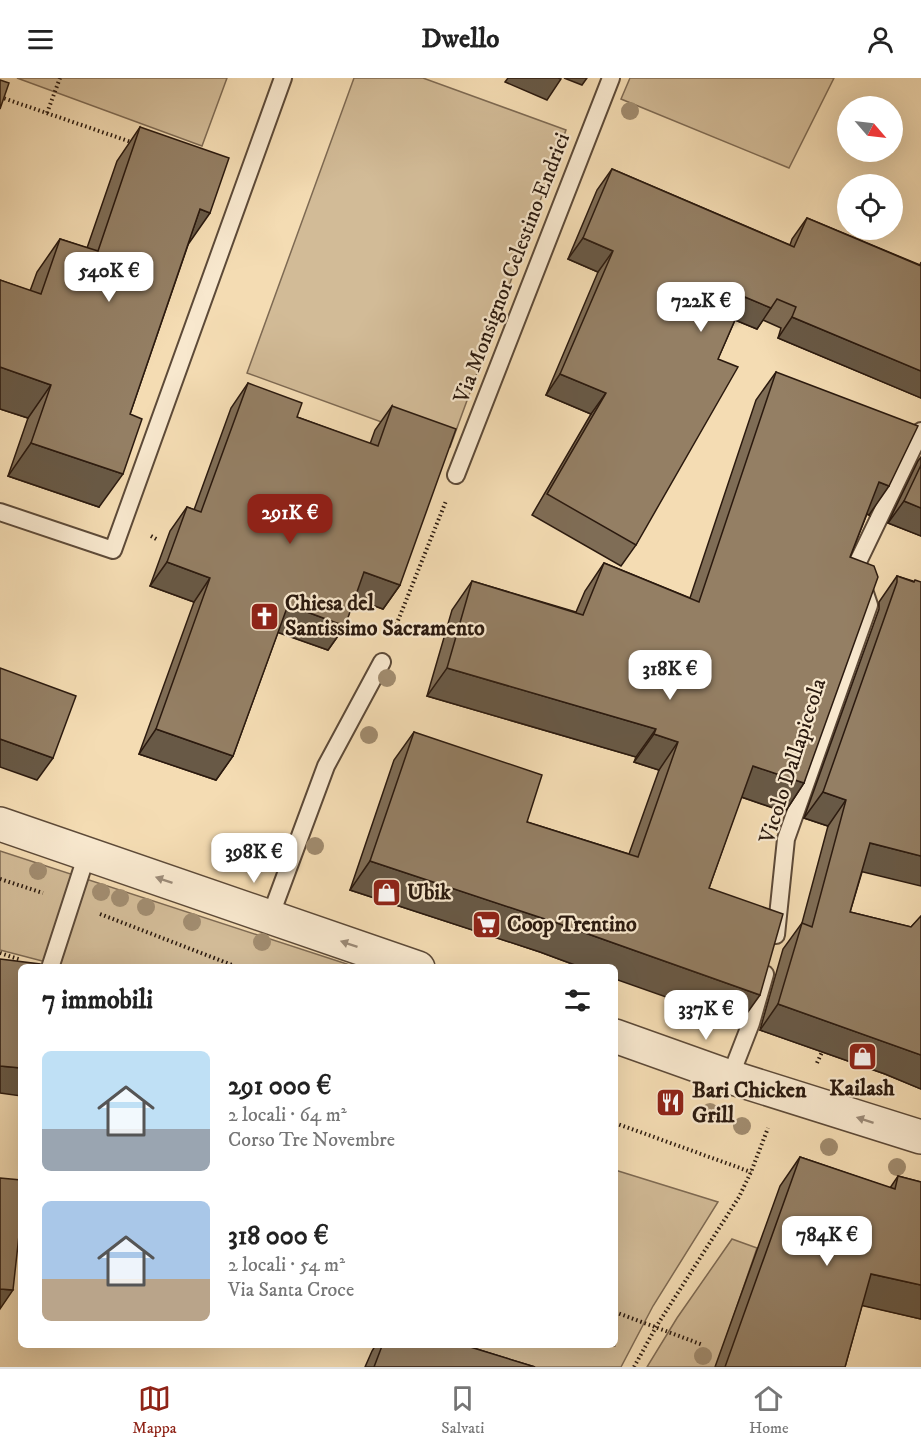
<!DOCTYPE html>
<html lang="it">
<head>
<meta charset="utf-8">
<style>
  :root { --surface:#fff; --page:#f2f2f2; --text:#222; --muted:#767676; --line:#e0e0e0; --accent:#8f2418 }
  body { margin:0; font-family:"IM FELL DW Pica",serif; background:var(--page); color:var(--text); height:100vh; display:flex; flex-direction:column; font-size:22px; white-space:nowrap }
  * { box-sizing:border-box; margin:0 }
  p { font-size:20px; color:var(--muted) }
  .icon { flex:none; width:33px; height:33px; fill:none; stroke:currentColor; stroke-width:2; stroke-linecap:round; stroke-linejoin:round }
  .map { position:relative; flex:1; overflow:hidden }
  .sheet { position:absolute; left:18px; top:886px; width:600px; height:384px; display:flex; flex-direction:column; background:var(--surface); border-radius:9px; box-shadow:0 6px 24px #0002 }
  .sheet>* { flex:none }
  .needle { width:39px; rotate:118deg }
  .buttons { position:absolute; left:837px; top:18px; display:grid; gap:12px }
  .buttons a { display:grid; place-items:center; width:66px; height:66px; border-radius:50%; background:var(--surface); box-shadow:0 6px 24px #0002; font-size:30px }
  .price { position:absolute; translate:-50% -51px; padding:0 14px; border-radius:12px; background:#fff; color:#222; font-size:20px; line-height:39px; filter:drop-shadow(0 2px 3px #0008) }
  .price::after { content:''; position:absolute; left:50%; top:36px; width:18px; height:14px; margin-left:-9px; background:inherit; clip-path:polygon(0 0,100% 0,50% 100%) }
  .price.selected { background:var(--accent); color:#fff }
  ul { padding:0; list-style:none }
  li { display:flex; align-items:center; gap:18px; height:150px; padding:0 24px }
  li span { display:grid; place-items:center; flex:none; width:168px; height:120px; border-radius:9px; color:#555 }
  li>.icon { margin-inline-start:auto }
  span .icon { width:72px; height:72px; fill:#fffc; stroke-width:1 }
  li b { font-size:26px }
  h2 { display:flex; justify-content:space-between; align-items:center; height:72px; padding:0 24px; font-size:26px }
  header { display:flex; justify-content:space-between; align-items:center; height:78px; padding:0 24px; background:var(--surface); font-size:27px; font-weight:700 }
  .dock { display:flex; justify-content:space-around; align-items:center; height:84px; border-top:2px solid var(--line); background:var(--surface); font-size:16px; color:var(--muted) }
  .dock a { display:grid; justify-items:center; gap:3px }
  .dock .selected { color:var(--accent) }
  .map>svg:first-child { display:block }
  .green { fill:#d2bb97; stroke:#7e6a53; stroke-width:1.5 }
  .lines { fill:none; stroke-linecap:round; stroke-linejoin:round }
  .service-casing { stroke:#5d4a38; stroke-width:20 }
  .tertiary-casing { stroke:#5d4a38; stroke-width:36 }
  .path { stroke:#2b1a0f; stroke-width:4; stroke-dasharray:1.5 3; stroke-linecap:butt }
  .service { stroke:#f8e8ce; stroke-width:16 }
  .tertiary { stroke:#f8e8ce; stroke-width:33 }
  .tree { fill:#a18c6f }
  .wall { fill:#7f6d56; stroke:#2b1a0f; stroke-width:1.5 }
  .shaded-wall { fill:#685946; stroke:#2b1a0f; stroke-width:1.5 }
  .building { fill:#947f64; stroke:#2b1a0f; stroke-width:1.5 }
  .oneway { fill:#9c8b78 }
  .labels { text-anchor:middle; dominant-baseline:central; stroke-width:4.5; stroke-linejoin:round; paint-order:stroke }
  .street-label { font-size:22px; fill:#2b1a0f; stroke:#f8e8ce }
  .poi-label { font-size:22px; font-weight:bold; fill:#2b1a0f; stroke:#f8e8ce; text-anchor:start }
</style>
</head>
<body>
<header><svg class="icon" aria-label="menu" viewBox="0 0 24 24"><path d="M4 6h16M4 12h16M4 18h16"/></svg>Dwello<svg class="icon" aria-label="person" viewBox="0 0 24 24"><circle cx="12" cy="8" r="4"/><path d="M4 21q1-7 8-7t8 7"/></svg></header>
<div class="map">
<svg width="921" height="1289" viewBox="0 0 921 1289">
  <rect width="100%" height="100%" fill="#f4dcb3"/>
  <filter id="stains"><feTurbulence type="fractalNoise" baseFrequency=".00333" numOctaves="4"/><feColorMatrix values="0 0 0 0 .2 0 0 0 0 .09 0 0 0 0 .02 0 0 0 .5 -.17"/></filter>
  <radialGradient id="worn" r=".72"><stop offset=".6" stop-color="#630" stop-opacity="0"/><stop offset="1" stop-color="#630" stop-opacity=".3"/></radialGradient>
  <g class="green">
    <path d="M17 0H227L202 68Z"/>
    <path d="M354 0H423L566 52 450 369 247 295Z"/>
    <path d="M630 0H834L789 90 621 21Z"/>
    <path d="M0 773 356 889 69 890 0 872Z"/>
    <path d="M615 1092 718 1124 653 1228 621 1289H517L447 1268H615Z"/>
    <path d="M732 1161 757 1170 716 1289H647L677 1240Z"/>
  </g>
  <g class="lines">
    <defs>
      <g id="service">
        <path d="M456 397 611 0"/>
        <path d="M0 434 113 472 283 0"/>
        <path d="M270 839 326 688 382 584"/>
        <path d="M776 857 786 761 869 527 856 488 921 353"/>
        <path d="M50 890 87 776"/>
        <path d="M730 999 751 945 765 896"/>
      </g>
      <g id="tertiary">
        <path d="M0 746 418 890"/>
        <path d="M615 958 730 999 921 1059"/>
      </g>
    </defs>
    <use href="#service" class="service-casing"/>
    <use href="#tertiary" class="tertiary-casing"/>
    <g class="path">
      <path d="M0 19 134 65"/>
      <path d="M47 35 60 0"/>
      <path d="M151 458 158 462"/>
      <path d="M393 555 446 423"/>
      <path d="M0 801 43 815"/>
      <path d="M100 836 240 890"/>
      <path d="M0 875 21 882"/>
      <path d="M817 985 822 974"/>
      <path d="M615 1045 751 1094"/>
      <path d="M615 1234 703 1267"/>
      <path d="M634 1289 656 1249 739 1119 751 1094 768 1050"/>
    </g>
    <use href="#service" class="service"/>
    <use href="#tertiary" class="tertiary"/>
  </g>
  <g class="tree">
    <circle cx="630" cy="33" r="9"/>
    <circle cx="387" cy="600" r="9"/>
    <circle cx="369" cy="657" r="9"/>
    <circle cx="315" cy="768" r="9"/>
    <circle cx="38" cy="793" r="9"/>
    <circle cx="101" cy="814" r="9"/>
    <circle cx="120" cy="820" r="9"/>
    <circle cx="146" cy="829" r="9"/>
    <circle cx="192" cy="844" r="9"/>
    <circle cx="262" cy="864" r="9"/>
    <circle cx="710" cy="1034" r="9"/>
    <circle cx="742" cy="1048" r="9"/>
    <circle cx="829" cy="1069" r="9"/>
    <circle cx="897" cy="1089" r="9"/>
    <circle cx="703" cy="1278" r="9"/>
  </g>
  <g class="wall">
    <path d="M140 49 188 167 130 336 99 429 8 398 28 340 0 331V202L30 213 37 194 60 161 87 170 117 83Z"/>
    <path d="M612 91 790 167 792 161 807 140 920 187 921 184V320L778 260 781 250 763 242 757 251 735 242 636 467 621 488 532 437 591 336 546 317 598 194 568 181 597 112Z"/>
    <path d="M776 294 869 437 867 436 850 479 804 705 785 734 741 719 709 810 740 945 615 890H583L540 874 350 812 394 682 414 654 527 744 629 776 659 692 634 684 636 679 427 618 452 532 472 503 576 534 585 513 604 485 690 520 756 322Z"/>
    <path d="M248 305 297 339 370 366 375 352 392 328 400 507 383 531 354 520 345 548 328 572 278 554 233 678 216 702 139 676 194 524 150 508 170 453 187 429 194 432 231 330Z"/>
    <path d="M921 379V458L888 445 918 383Z"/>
    <path d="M897 498 913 503 862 794 850 834 911 849 921 838V1011L885 996 760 952 783 871 802 845 828 748 804 740 879 531V524Z"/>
    <path d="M800 1079 890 1110 898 1098 921 1104V1241L862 1227 845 1289H715L780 1108Z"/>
    <path d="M375 1268H467L535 1289H365L372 1273Z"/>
  </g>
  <g class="shaded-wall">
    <path d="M508 0H558L561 1 547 22 505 4Z"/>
    <path d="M564 0H587L582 7Z"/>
    <path d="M200 131 210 135 187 168Z"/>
    <path d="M583 160 613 173 598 194 568 181Z"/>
    <path d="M745 219 771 230 757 251 730 240Z"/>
    <path d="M792 239 921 293V320L778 260Z"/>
    <path d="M0 289 51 307 28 340 0 331Z"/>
    <path d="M560 296 606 315 591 336 546 317Z"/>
    <path d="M31 365 123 396 99 429 8 398Z"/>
    <path d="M879 404 889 408 869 437 859 432Z"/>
    <path d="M904 423 921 430V458L888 445Z"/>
    <path d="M167 484 210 500 194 524 150 508Z"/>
    <path d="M364 494 400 507 383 531 347 518Z"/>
    <path d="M288 527 345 548 328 572 271 552Z"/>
    <path d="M447 590 656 651 636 679 427 618Z"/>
    <path d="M156 651 233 678 216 702 139 676Z"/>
    <path d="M654 656 678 664 659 692 634 684Z"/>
    <path d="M0 661 53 680 37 702 0 689Z"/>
    <path d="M753 688 804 705 785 734 733 716Z"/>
    <path d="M823 714 846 722 828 748 804 740Z"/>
    <path d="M870 765 921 778V808L851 791Z"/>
    <path d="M370 783 560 846 760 917 740 945 615 901V890H583L540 874 350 812Z"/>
    <path d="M778 926 921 977V1011L885 996 760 952Z"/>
    <path d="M0 988 21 990V1018L0 1015Z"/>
    <path d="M871 1196 921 1207V1241L851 1225Z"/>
    <path d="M0 1211 13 1212 0 1231Z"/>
  </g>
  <g class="building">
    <path d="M0 2 9 5 0 31Z"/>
    <path d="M140 49 229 80 210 135 200 131 130 336 142 341 123 396 31 365 51 307 0 289V202L41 216 60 161 98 173Z"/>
    <path d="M612 91 794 169 807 140 921 188V293L792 239 796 229 777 221 771 230 745 219 718 281 738 289 636 467 547 416 606 315 560 296 613 173 583 160Z"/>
    <path d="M776 294 918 348 889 408 879 404 850 479 874 488 878 499 804 705 753 688 709 810 783 836 760 917 560 846 370 783 414 654 542 697 527 744 638 779 678 664 654 656 656 651 447 590 472 503 583 537 604 485 699 524Z"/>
    <path d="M248 305 302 325 297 339 378 368 392 328 456 351 400 507 364 494 345 548 288 527 233 678 156 651 210 500 167 484 187 429 201 434Z"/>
    <path d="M921 387V430L904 423Z"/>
    <path d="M897 498 914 504 915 502 921 504V778L870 765 850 834 911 849 921 838V977L778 926 802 845 812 849 846 722 823 714 897 504Z"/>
    <path d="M0 590 76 618 53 680 0 661Z"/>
    <path d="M0 881 40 886 39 890H21V990L0 988Z"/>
    <path d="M800 1079 895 1111 898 1098 921 1104V1207L871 1196 845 1289H725Z"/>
    <path d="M0 1100 21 1102V1139L13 1212 0 1211Z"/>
    <path d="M382 1268H467L535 1289H374Z"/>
  </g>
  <defs><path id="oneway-solid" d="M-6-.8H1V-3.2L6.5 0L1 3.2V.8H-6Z" transform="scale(1.5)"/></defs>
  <g class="oneway">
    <use href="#oneway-solid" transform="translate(164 802) rotate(-161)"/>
    <use href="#oneway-solid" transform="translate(349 866) rotate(-161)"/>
    <use href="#oneway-solid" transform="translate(865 1042) rotate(-162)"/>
  </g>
  <defs>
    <symbol id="church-square" viewBox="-11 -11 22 22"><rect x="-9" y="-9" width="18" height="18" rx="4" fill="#8f2418" stroke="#f8e8ce"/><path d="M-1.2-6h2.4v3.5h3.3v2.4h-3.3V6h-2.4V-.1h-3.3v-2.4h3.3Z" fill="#fff"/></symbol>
    <symbol id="shop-square" viewBox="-11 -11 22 22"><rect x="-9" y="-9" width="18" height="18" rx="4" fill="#8f2418" stroke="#f8e8ce"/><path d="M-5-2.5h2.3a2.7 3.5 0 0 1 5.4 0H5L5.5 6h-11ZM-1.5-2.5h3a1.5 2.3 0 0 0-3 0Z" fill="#fff"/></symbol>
    <symbol id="supermarket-square" viewBox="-11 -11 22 22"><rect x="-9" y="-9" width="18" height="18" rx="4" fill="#8f2418" stroke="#f8e8ce"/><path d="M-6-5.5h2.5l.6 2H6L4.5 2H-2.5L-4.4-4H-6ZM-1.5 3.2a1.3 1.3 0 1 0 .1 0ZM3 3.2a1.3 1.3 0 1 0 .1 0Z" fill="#fff"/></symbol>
    <symbol id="restaurant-square" viewBox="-11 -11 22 22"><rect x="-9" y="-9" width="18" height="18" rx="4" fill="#8f2418" stroke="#f8e8ce"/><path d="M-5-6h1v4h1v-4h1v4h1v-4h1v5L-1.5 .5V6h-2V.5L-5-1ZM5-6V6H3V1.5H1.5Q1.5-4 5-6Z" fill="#fff"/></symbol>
  </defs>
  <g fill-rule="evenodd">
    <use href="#church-square" x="248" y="522" width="33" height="33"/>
    <use href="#shop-square" x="370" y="798" width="33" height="33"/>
    <use href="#supermarket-square" x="470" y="830" width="33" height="33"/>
    <use href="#shop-square" x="846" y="962" width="33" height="33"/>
    <use href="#restaurant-square" x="654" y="1008" width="33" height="33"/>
  </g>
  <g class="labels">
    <g class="street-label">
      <text transform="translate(512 190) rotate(-69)">Via Monsignor Celestino Endrici</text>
      <text transform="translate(793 683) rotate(-72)">Vicolo Dallapiccola</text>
    </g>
    <g class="poi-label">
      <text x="285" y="525">Chiesa del<tspan x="285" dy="25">Santissimo Sacramento</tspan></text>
      <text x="407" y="814">Ubik</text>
      <text x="507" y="846">Coop Trentino</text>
      <text x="862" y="1010" text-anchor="middle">Kailash</text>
      <text x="692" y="1012">Bari Chicken<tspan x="692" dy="25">Grill</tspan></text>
    </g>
  </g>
  <rect width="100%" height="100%" filter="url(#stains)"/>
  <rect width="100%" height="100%" fill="url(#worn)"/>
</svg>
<div class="buttons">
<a><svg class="needle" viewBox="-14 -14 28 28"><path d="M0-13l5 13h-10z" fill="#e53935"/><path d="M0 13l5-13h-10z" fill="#767676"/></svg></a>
<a><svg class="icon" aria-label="locate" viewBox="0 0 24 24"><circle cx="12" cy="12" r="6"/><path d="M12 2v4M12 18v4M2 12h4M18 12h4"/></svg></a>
</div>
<b class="price" style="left:109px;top:225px">540K €</b>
<b class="price" style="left:701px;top:255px">722K €</b>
<b class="price selected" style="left:290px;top:467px">291K €</b>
<b class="price" style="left:670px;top:623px">318K €</b>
<b class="price" style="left:254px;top:806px">398K €</b>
<b class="price" style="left:706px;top:963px">337K €</b>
<b class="price" style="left:827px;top:1189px">784K €</b>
<section class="sheet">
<h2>7 immobili<svg class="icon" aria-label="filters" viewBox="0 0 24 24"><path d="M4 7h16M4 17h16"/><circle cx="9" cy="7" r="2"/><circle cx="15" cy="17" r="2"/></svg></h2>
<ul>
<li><span style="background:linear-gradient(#bfe0f5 65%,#9aa5b1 0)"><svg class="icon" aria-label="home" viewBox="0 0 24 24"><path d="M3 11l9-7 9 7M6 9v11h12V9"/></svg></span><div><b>291 000 €</b><p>2 locali · 64 m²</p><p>Corso Tre Novembre</p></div></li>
<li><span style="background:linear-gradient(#a9c7e8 65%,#b9a48a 0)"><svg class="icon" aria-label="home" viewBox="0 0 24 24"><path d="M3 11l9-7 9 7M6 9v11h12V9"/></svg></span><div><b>318 000 €</b><p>2 locali · 54 m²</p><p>Via Santa Croce</p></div></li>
</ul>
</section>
</div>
<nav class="dock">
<a class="selected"><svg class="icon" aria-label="map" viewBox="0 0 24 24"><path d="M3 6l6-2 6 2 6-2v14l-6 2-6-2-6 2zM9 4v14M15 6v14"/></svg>Mappa</a>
<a><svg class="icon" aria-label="saved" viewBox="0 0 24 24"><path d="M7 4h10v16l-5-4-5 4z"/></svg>Salvati</a>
<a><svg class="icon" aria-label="home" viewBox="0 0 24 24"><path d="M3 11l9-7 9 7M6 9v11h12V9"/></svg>Home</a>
</nav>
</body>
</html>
